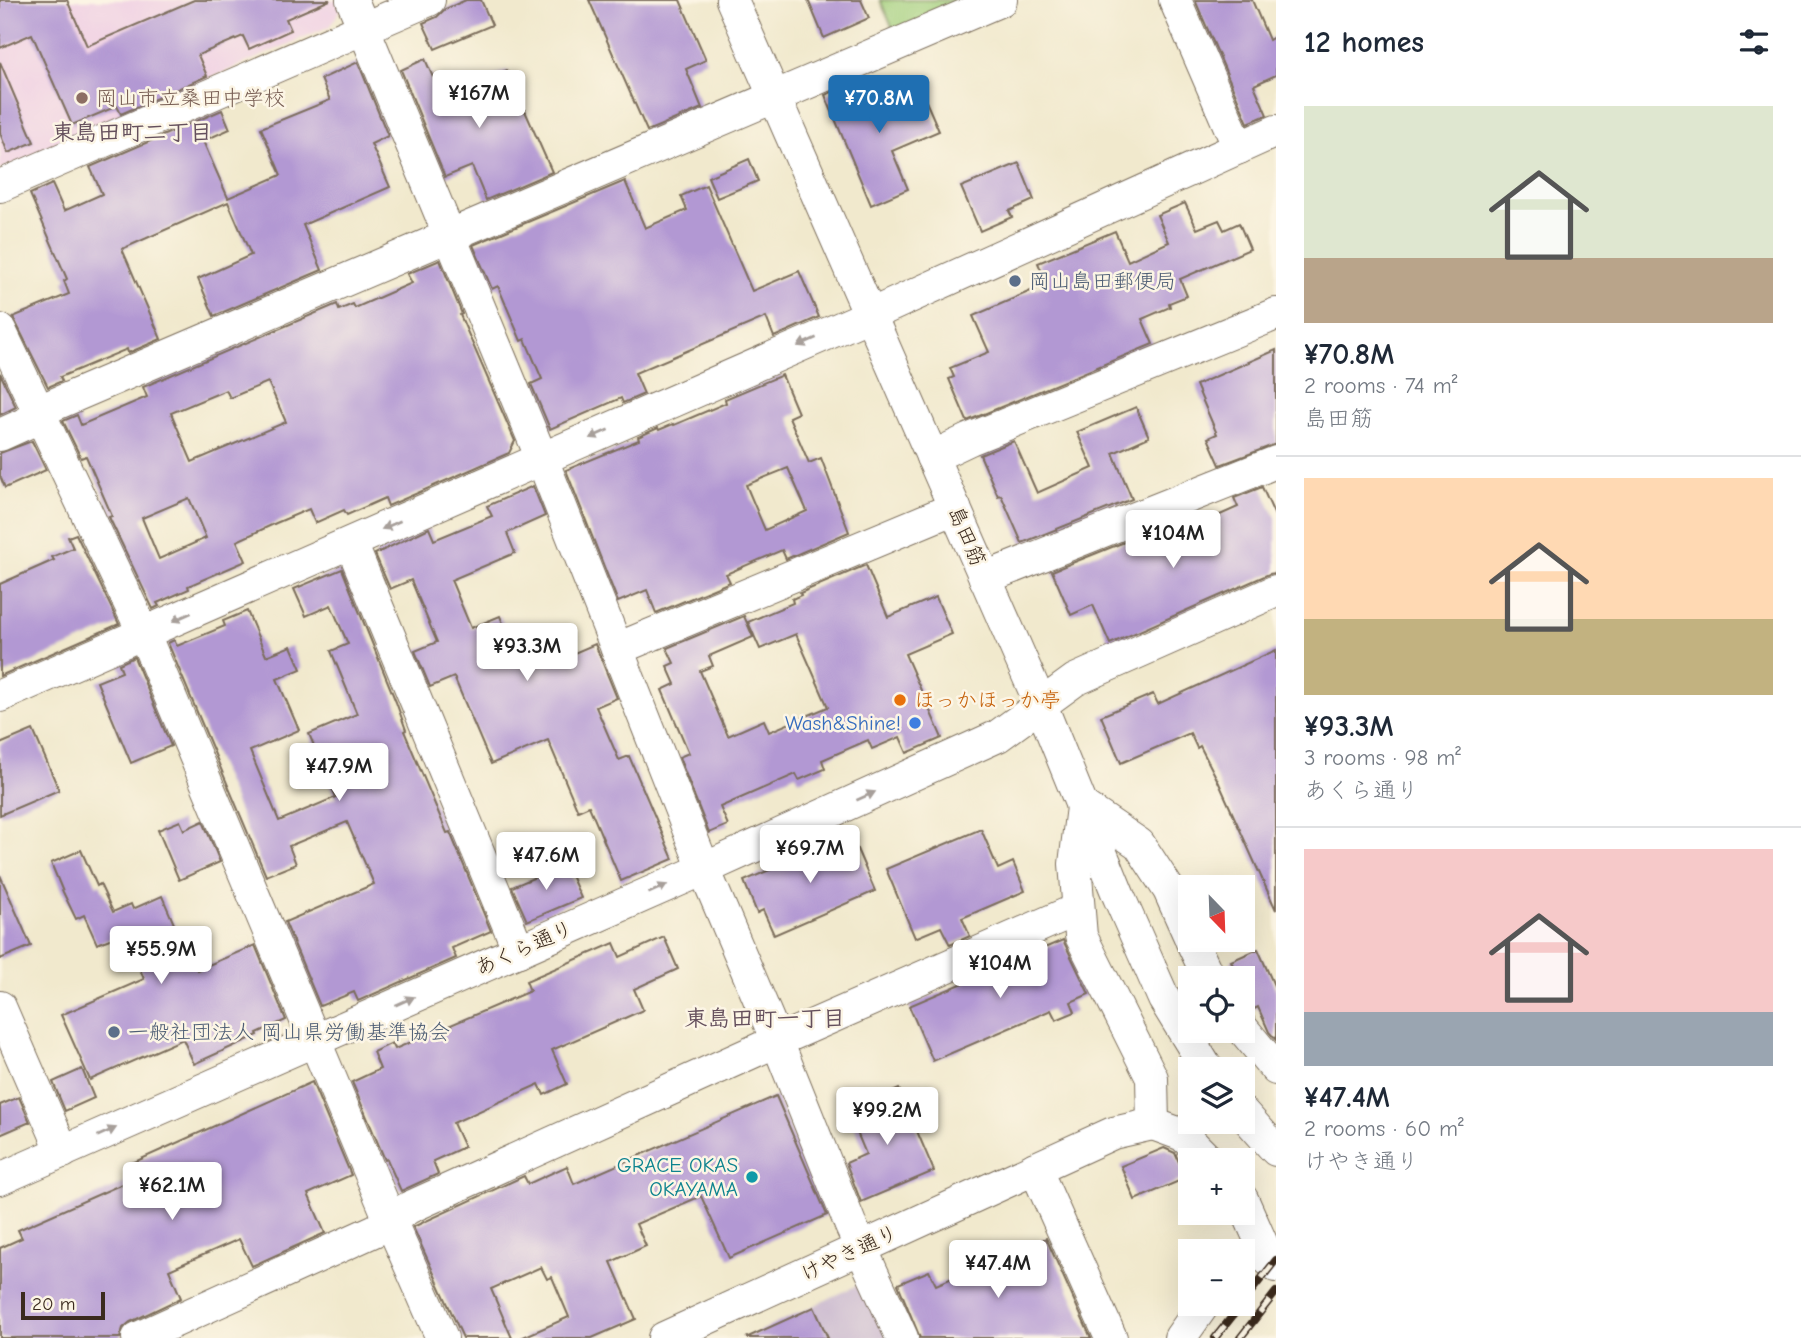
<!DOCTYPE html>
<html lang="en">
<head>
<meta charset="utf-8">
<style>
  :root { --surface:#fff; --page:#f6f6f7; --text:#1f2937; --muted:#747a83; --line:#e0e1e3; --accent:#1f6fb2 }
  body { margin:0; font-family:"Comic Neue","Klee One",sans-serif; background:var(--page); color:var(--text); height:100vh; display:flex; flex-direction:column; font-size:26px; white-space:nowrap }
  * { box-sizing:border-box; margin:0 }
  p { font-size:23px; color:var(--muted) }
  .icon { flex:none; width:38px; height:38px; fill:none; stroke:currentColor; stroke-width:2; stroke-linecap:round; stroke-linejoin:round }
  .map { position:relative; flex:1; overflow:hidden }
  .sheet { display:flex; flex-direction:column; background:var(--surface); width:525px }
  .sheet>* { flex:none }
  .needle { width:46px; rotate:157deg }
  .controls { position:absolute; left:1178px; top:875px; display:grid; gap:14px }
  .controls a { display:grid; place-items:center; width:77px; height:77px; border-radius:0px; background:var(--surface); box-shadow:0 7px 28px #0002; font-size:35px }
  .scale { position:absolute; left:21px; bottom:18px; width:84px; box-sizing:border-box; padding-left:7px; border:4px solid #3b2a1e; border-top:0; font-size:19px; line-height:24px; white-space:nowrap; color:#3b2a1e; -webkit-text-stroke:5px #fcf5e5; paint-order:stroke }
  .price { position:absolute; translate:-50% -60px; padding:0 16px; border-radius:7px; background:#fff; color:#222; font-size:23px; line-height:46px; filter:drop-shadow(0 2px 4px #0008) }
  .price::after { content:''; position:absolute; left:50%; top:42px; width:21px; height:16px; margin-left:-10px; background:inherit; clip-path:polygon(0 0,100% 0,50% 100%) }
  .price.selected { background:var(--accent); color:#fff }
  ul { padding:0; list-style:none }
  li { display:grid; align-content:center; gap:14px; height:371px; padding:0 28px }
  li+li { border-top:2px solid var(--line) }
  li span { display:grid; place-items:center; height:217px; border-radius:0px; color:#555 }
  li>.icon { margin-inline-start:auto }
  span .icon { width:126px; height:126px; fill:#fffc; stroke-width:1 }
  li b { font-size:30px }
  h2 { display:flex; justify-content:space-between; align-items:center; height:84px; padding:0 28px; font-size:30px }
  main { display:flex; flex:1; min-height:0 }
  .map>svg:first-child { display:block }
  .built { fill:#f0d0e4 }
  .industrial { fill:#cebed1 }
  .green { fill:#a1cf7c; stroke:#6e7c4d; stroke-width:2 }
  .building { fill:#b298d3; fill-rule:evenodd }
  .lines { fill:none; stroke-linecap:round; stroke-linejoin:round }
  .minor-casing { stroke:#7b6d5b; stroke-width:34 }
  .minor { stroke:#fff; stroke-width:32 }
  .rail-casing { stroke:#3b2a1e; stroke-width:8 }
  .rail { stroke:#fcf5e5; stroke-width:5; stroke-dasharray:16; stroke-linecap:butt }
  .oneway { fill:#a79f9a }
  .education-dot { fill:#8d6e63; stroke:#fcf5e5; stroke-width:2.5 }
  .service-dot { fill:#5c6f8a; stroke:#fcf5e5; stroke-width:2.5 }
  .food-dot { fill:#e8710a; stroke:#fcf5e5; stroke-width:2.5 }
  .shop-dot { fill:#3f7fe0; stroke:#fcf5e5; stroke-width:2.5 }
  .culture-dot { fill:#0f9aa8; stroke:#fcf5e5; stroke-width:2.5 }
  .labels { text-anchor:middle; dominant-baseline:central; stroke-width:5; stroke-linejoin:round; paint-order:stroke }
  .education-label { font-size:21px; fill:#785e54; stroke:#fcf5e5; text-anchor:start }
  .service-label { font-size:21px; fill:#4e5e75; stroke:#fcf5e5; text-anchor:start }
  .street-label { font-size:21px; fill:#3b2a1e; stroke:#fcf5e5 }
  .food-label { font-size:21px; fill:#c56008; stroke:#fcf5e5; text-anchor:start }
  .shop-label { font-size:21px; fill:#366cbe; stroke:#fcf5e5; text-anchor:end }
  .culture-label { font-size:21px; fill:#0d838f; stroke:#fcf5e5; text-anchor:end }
  .neighbourhood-label { font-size:23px; font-weight:bold; fill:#65505d; stroke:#fcf5e5 }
</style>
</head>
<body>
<main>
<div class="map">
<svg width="1276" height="1338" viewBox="0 0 1276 1338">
  <rect width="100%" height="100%" fill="#fcf5e5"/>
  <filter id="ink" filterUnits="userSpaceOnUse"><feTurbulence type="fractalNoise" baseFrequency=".0143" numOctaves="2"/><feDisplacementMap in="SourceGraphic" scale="14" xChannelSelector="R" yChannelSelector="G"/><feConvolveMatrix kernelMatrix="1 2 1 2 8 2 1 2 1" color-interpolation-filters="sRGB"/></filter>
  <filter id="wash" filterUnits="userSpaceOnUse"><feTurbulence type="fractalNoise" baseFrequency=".00686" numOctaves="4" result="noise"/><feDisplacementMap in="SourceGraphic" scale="28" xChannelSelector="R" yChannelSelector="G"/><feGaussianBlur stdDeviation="1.57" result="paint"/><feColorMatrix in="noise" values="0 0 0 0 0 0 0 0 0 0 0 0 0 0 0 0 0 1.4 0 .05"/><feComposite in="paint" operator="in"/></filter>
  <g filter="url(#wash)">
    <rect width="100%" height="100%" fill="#f1e9cd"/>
    <path class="built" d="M0 0H341L343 6 330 26 0 170Z"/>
    <path class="industrial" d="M864 1282 889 1338H746Z"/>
    <path class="green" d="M880 0H980L896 36Z"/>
    <g id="blocks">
      <g class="building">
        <path d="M0 0H67L87 46 194 0H330L286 19 291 30 249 49 243 36 198 55 207 76 121 114 117 106 72 125 32 34 0 48Z"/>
        <path d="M466 0H481L492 25 435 49 423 23 437 17 445 9Z"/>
        <path d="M589 0H680L706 60 686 69 702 108 647 131Z"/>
        <path d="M808 0H861L869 18 824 38Z"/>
        <path d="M1195 0H1252L1269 40 1276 36V75L1254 85 1267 115 1248 123Z"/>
        <path d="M425 59 442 98 507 70 552 172 486 200 472 166 445 177 401 70Z"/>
        <path d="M0 62 34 142 8 153 0 133Z"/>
        <path d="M358 62 388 136 371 144 390 187 303 225 322 270 214 316 198 279 251 255 228 202 122 249 161 339 128 353 127 349 60 377 62 381 48 387 13 317 69 294 64 281 67 279 30 194 52 184 64 211 102 194 90 167 222 110 230 129 203 141 228 198 281 175 261 128 330 100 321 79Z"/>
        <path d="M865 78 878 111 922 92 939 131 892 151 908 189 871 205 825 95Z"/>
        <path d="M749 159 758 181 717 198 708 177Z"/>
        <path d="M1019 163 1034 200 1009 211 1012 217 980 231 961 187Z"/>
        <path d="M625 181 645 228 687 210 681 196 706 185 752 291 799 271 819 317 774 337 766 317 635 373 644 394 623 403 621 398 550 429 531 384 542 379 525 339 521 341 498 286 492 289 473 245Z"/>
        <path d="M1185 203 1197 229 1219 220 1224 230 1239 223 1250 249 1180 279 1187 296 1169 303 1170 307 1142 319 1153 344 967 421 949 379 954 377 950 368 989 352 973 316 1047 284 1038 263 1115 231 1128 261 1169 242 1157 215Z"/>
        <path d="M440 260 462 314 460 315 515 441 509 453 388 506 385 498 347 515 344 510 315 523 309 509 276 523 237 541 246 561 188 586 189 589 157 603 159 606 153 609 109 517 112 516 86 456 81 458 63 421 77 415 81 425 147 397 143 387 337 304 339 310 353 304 355 308 412 283 407 274ZM268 382 286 422 192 462 171 413 226 390 230 398ZM189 498 206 538 159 559 142 518Z"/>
        <path d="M1276 350V444L1220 465 1208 438 1217 434 1196 385Z"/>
        <path d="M0 373 16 407 0 415Z"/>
        <path d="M782 375 798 413 789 417 809 463 821 458 849 532 786 559 782 550 726 574 730 582 656 613 647 590 618 602 566 470 639 440 638 437 658 428 659 430 673 424 674 425 726 403 725 399ZM788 468 807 511 765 530 746 485Z"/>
        <path d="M1136 407 1149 437 1113 453 1132 499 1022 543 1001 495 998 496 980 455 1014 441 1037 493 1093 468 1077 432Z"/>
        <path d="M32 441 46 470 5 488 0 476V453Z"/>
        <path d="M533 486 545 516 507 533 515 553 451 580 471 628 500 616 517 657 550 643 558 660 595 644 617 698 596 707 619 760 629 756 673 859 621 881 589 806 578 811 548 740 491 764 454 677 430 687 415 651 437 642 411 580 390 589 375 554 429 528 434 540 492 516 487 506Z"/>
        <path d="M1262 487 1276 518V573L1269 574 1110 644 1093 605 1071 615 1052 571 1147 533 1155 551 1205 528 1202 523 1238 507 1234 498Z"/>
        <path d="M76 534 119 624 0 676V584L54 560 52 557 73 548 68 537Z"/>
        <path d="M866 565 888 617 936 597 952 634 905 654 942 738 907 753 900 737 872 749 868 740 822 760 825 769 799 780 796 774 720 807 728 825 709 833 679 757 689 753 662 690 675 684 667 666 674 663 667 648 744 616 753 637 709 656 713 666 700 671 728 736 764 720 769 732 828 707 796 634 760 649 748 622 793 603 792 599 801 595 800 593Z"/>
        <path d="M342 569 396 702 406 730 404 731 447 833 450 832 491 931 452 948 456 958 358 1001 354 992 320 1006 285 922 374 884 347 822 289 846 296 864 266 876 168 643 174 640 177 646 225 626 223 621 247 611 266 656 291 646 301 669 277 679 299 730 250 751 279 821 336 797 309 734 357 714 331 651 348 644 331 605 306 616 294 589Z"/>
        <path d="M1276 650V910L1218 781 1200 746 1197 748 1190 733 1121 763 1101 716 1153 694 1158 704Z"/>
        <path d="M134 657 171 746 131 763 97 682 122 672 119 664Z"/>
        <path d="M33 730 59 790 0 815V744Z"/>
        <path d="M180 821 184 830 203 821 220 862 179 880 158 830Z"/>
        <path d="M981 829 998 869 1013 862 1025 891 962 918 970 936 950 945 941 927 915 938 886 869Z"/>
        <path d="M851 835 875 891 774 935 763 910 757 913 744 881Z"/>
        <path d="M81 850 97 886 100 884 113 912 131 904 133 909 162 896 189 959 191 958 197 970 255 945 286 1020 257 1033 258 1035 194 1064 183 1039 90 1080 61 1015 144 979 125 933 97 944 84 915 76 919 63 892 51 863Z"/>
        <path d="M566 864 581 898 527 921 512 887Z"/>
        <path d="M0 875 31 946 0 959Z"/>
        <path d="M664 937 678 969 634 989 643 1010 552 1050 567 1084 544 1095 539 1084 453 1123 464 1147 433 1161 438 1174 401 1191 387 1159 385 1160 352 1082 380 1069 373 1052 392 1043 395 1049 530 991 526 981 614 943 620 957Z"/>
        <path d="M1063 940 1089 994 1071 1002 1075 1012 1056 1020 1051 1010 933 1061 909 1006 966 982 965 979 985 970 986 973Z"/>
        <path d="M1258 949 1276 990V1040L1269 1032 1258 1007 1254 1009 1242 978H1239L1231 961Z"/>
        <path d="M82 1069 94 1098 65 1111 53 1082Z"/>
        <path d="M312 1082 351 1175 308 1194 325 1233 252 1266 239 1239 169 1270 181 1298 130 1322 123 1328 120 1338H0V1248L22 1238 18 1230 136 1178 130 1164Z"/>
        <path d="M899 1089 934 1171 861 1202 846 1163 866 1154 848 1111Z"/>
        <path d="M776 1096 827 1215 729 1258 701 1196 636 1224 646 1246 611 1262 636 1319 592 1338H521L569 1317 552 1277 547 1279 541 1267 491 1289 512 1338H463L413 1227 524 1176 528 1184 567 1166 574 1184Z"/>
        <path d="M19 1097 30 1122 0 1135V1105Z"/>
        <path d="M1164 1148 1175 1153 1186 1178 1135 1200 1121 1166Z"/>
        <path d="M1046 1238 1091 1338H920L898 1284 929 1271 936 1285Z"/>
        <path d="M814 1307 828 1338H746Z"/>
      </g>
    </g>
  </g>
  <g filter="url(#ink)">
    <use href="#blocks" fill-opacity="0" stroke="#7b6d5b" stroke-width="2"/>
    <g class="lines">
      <defs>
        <g id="minor">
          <path d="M352 0 542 459 704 869 777 1041 851 1226 902 1338"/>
          <path d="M732 0 1041 705 1119 897 1164 999 1207 1069"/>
          <path d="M1175 0 1239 148"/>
          <path d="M0 186 429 0"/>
          <path d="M0 330 144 634 390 1220 442 1338"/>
          <path d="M0 435 31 421 53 405 1001 0"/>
          <path d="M932 457 970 439 1276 314"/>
          <path d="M351 543 519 951"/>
          <path d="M985 578 1276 462"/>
          <path d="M617 649 955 508"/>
          <path d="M0 696 870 315 1276 131"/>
          <path d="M1083 806 1139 844 1169 890 1190 937"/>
          <path d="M1082 807 1075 864 1081 936 1152 1078 1153 1124"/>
          <path d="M1191 940 1209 978"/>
          <path d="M0 1007 63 1152"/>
          <path d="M1242 1028 1276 1069"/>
          <path d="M1242 1112 1276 1150"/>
          <path d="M1153 1124 1183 1135 1208 1160"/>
          <path d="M1035 1168 1111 1338"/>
          <path d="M0 1179 704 869 998 736 1075 680 1276 591"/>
          <path d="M1242 1199 1269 1260 1276 1266"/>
          <path d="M138 1338 376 1230 408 1208 777 1041 1078 909"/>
          <path d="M664 1338 1113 1133 1153 1124"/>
          <path d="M1180 1338 1204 1304"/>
        </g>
      </defs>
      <use href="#minor" class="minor-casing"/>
      <use href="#minor" class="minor"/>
      <defs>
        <g id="rail">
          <path d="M1242 1303 1276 1260"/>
          <path d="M1215 1338 1242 1304"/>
          <path d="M1240 1338 1276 1292"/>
        </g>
      </defs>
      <use href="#rail" class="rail-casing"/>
      <use href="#rail" class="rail"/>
    </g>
    <defs><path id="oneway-solid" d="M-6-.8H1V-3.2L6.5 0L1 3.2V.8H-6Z" transform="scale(1.75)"/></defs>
    <g class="oneway">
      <use href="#oneway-solid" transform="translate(807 342) rotate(156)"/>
      <use href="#oneway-solid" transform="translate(599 434) rotate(156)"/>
      <use href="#oneway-solid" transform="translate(391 525) rotate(156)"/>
      <use href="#oneway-solid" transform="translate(182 617) rotate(156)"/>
      <use href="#oneway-solid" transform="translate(866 796) rotate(-24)"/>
      <use href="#oneway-solid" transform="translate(658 889) rotate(-24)"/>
      <use href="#oneway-solid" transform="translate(405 1001) rotate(-24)"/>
      <use href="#oneway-solid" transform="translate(107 1132) rotate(-24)"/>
    </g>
  </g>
  <circle class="education-dot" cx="82" cy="98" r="7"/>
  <g class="service-dot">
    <circle cx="1015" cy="281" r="7"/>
    <circle cx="114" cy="1032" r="7"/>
  </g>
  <circle class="food-dot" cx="900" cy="700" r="7"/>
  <circle class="shop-dot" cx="915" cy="723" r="7"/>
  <circle class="culture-dot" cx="752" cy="1177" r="7"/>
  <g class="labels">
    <g class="education-label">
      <text x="96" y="98">岡山市立桑田中学校</text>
    </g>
    <g class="service-label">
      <text x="1029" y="281">岡山島田郵便局</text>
      <text x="128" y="1032">一般社団法人 岡山県労働基準協会</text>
    </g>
    <g class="street-label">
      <text transform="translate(967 536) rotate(67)">島田筋</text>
      <text transform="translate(524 948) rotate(-24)">あくら通り</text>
      <text transform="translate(849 1253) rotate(-25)">けやき通り</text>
    </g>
    <g class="food-label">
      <text x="914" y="700">ほっかほっか亭</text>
    </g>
    <g class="shop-label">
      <text x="901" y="723">Wash&amp;Shine!</text>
    </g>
    <g class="culture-label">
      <text x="738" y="1165">GRACE OKAS<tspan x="738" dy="24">OKAYAMA</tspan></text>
    </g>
    <g class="neighbourhood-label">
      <text x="132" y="132">東島田町二丁目</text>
      <text x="765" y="1018">東島田町一丁目</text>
    </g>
  </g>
</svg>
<div class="controls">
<a><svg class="needle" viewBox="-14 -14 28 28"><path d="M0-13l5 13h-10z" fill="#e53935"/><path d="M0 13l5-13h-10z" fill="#747a83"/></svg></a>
<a><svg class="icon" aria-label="locate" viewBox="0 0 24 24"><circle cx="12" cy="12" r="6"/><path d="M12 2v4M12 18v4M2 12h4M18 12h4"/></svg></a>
<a><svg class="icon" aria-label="layers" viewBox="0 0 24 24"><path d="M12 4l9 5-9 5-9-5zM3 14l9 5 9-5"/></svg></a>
<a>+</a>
<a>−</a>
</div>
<div class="scale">20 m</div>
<b class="price" style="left:479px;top:130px">¥167M</b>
<b class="price selected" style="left:879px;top:135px">¥70.8M</b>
<b class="price" style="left:1173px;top:570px">¥104M</b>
<b class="price" style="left:527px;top:683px">¥93.3M</b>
<b class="price" style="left:339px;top:803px">¥47.9M</b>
<b class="price" style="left:810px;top:885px">¥69.7M</b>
<b class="price" style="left:546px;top:892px">¥47.6M</b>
<b class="price" style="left:161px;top:986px">¥55.9M</b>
<b class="price" style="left:1000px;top:1000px">¥104M</b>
<b class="price" style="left:887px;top:1147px">¥99.2M</b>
<b class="price" style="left:172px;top:1222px">¥62.1M</b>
<b class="price" style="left:998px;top:1300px">¥47.4M</b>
</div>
<section class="sheet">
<h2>12 homes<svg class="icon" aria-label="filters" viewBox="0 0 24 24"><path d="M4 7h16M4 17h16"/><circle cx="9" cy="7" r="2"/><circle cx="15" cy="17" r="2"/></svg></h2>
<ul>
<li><span style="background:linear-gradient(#dfe7d0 70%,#b9a48a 0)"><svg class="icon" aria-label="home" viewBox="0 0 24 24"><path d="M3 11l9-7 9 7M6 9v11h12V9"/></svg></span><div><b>¥70.8M</b><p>2 rooms · 74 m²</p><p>島田筋</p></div></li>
<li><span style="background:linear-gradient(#ffd9b3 65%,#c2b280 0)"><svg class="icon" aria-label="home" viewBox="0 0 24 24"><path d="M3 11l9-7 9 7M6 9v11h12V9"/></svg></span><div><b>¥93.3M</b><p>3 rooms · 98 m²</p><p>あくら通り</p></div></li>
<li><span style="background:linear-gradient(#f6c9c9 75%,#9aa5b1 0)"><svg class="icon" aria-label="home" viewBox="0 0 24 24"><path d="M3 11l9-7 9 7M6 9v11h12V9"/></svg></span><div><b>¥47.4M</b><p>2 rooms · 60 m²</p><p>けやき通り</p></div></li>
</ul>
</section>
</main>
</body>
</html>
